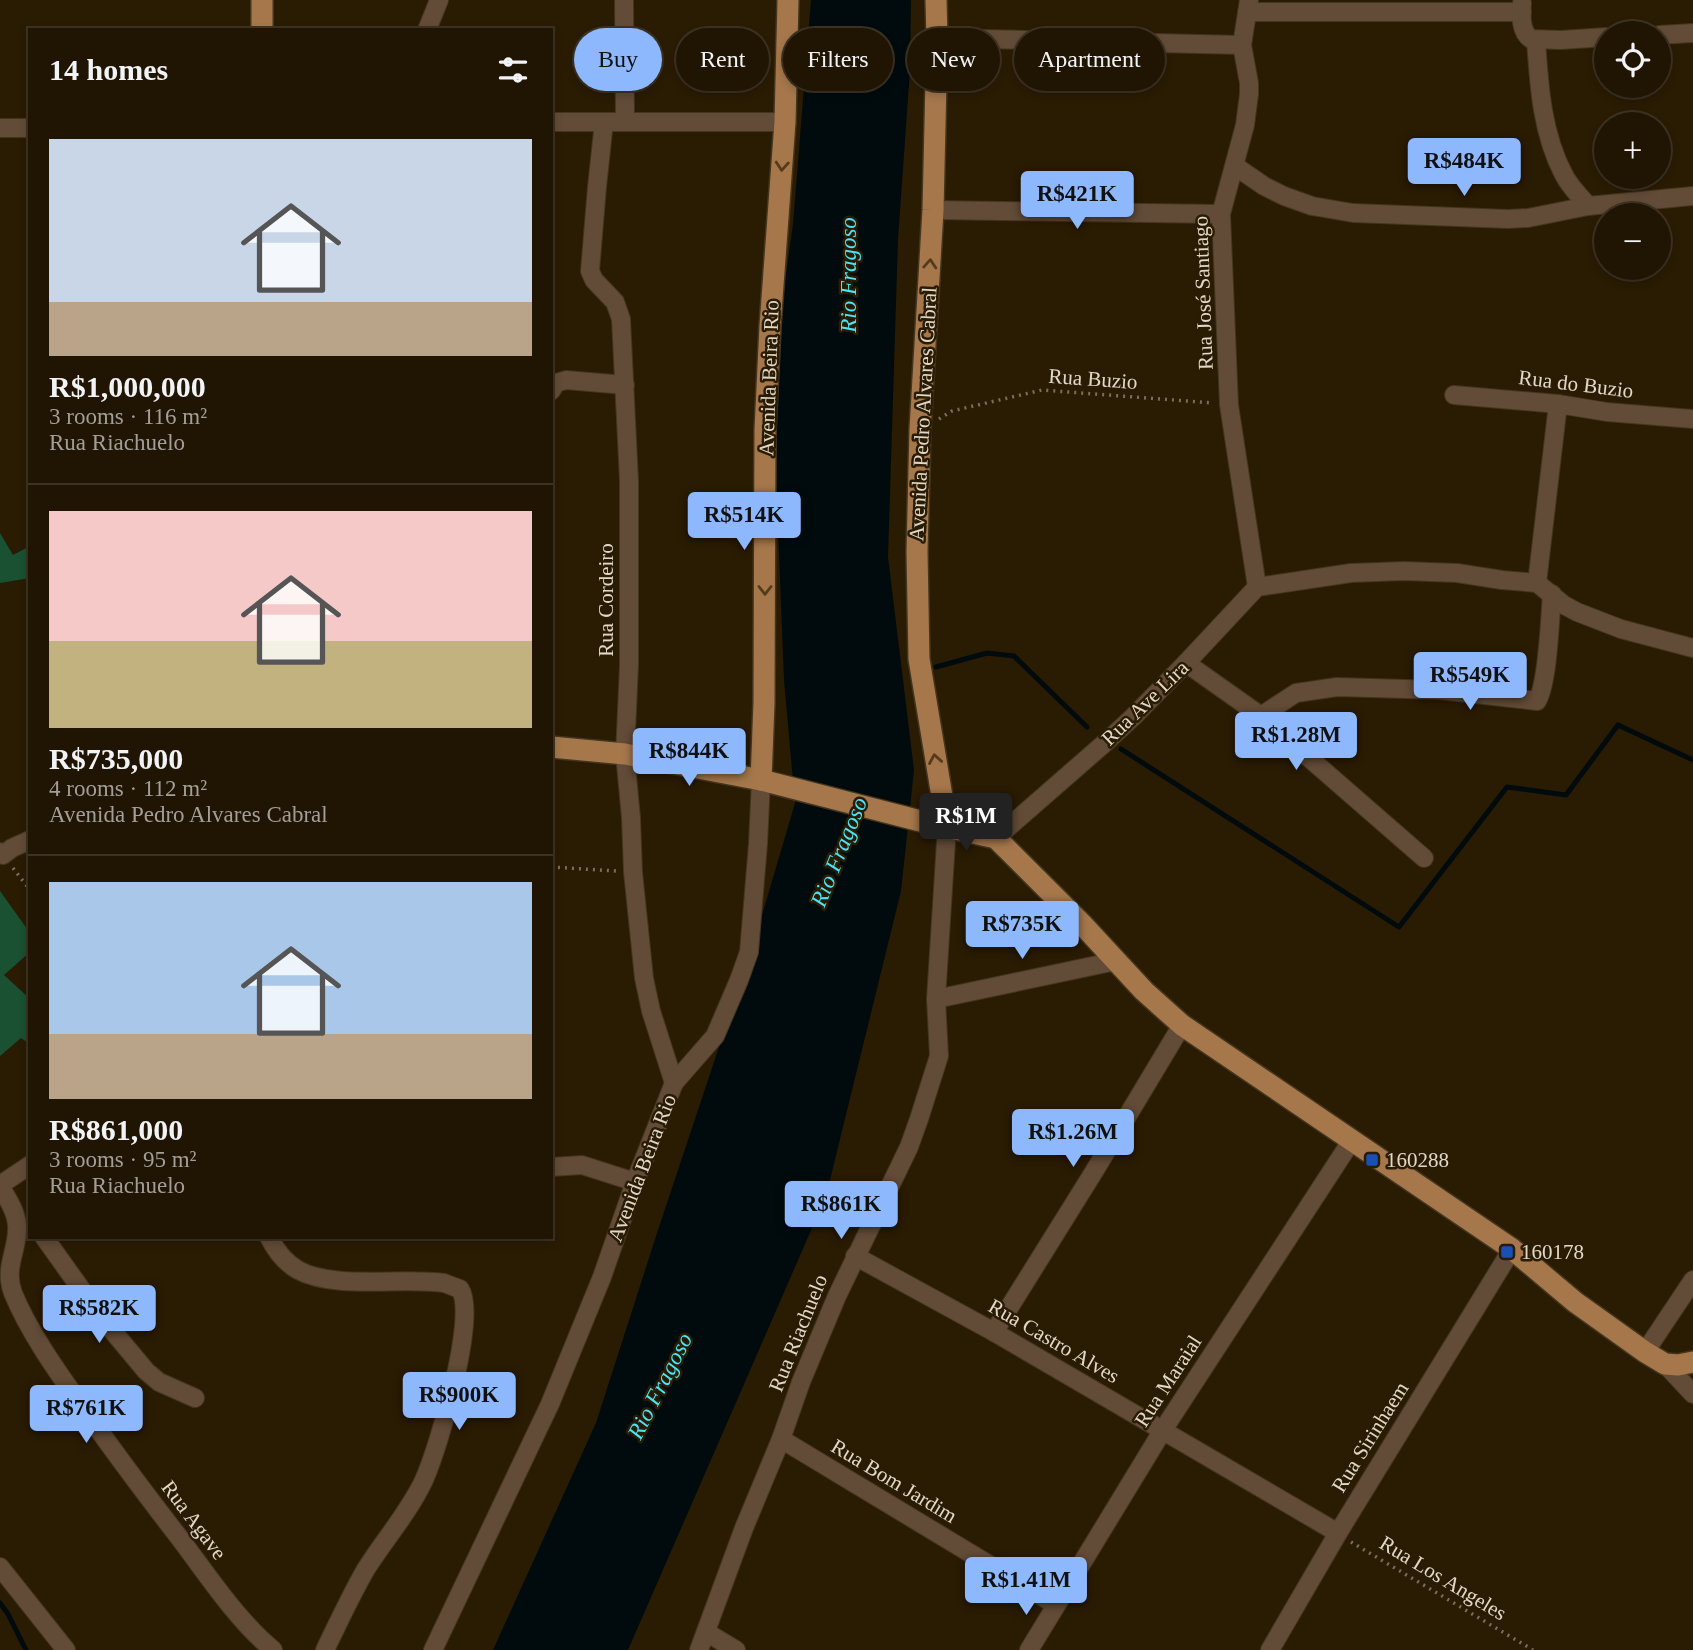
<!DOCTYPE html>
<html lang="en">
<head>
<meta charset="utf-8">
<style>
  :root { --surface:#201402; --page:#2d2111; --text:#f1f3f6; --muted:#a29e99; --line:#3d3324; --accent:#8eb8fd }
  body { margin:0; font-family:Georgia,serif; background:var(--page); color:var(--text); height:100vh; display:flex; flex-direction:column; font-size:26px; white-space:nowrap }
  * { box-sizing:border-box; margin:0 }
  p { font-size:23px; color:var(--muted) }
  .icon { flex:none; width:38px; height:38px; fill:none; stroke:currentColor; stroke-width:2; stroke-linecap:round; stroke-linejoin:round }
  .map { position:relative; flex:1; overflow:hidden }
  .side { position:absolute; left:28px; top:28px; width:525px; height:1211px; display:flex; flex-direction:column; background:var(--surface); border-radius:0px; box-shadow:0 4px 10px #0003,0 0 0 2px var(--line) }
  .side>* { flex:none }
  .hud { position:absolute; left:574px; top:28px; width:665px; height:63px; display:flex; gap:14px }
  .controls { position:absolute; left:1594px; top:21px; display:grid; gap:14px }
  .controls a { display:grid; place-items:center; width:77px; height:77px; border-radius:50%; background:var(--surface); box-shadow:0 4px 10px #0003,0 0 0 2px var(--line); font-size:35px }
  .price { position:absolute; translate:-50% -60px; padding:0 16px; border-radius:7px; background:var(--accent); color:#111; font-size:23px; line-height:46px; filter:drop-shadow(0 2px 4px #0008) }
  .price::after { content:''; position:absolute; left:50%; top:42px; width:21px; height:16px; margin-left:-10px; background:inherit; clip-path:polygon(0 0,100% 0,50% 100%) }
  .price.active { background:#222; color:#fff }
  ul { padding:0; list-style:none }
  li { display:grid; align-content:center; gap:14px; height:371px; padding:0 21px }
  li+li { border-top:2px solid var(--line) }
  li span { display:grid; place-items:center; height:217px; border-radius:0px; color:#555 }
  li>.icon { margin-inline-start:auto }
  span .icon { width:126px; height:126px; fill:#fffc; stroke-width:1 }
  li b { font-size:30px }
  h2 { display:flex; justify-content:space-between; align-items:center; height:84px; padding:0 21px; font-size:30px }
  .chip { padding:0 24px; border-radius:32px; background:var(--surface); box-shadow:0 4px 10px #0003,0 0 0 2px var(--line); font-size:24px; line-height:63px }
  .chip.active { background:var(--accent); color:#111 }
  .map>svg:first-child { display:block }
  .forest { fill:#195132 }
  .water { fill:#010b0d }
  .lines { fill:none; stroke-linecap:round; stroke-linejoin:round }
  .stream { stroke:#010b0d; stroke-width:5 }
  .minor-casing { stroke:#44351f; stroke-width:20 }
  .major-casing { stroke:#44351f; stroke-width:24 }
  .path { stroke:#7b6e5a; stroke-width:3.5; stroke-dasharray:2 5; stroke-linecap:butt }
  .minor { stroke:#624b37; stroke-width:18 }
  .major { stroke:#a5774b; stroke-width:21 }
  .oneway { stroke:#553b1c }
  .transit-dot { fill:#1a4fb4; stroke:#2a1b03; stroke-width:2.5 }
  .labels { text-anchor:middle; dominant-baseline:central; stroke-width:5; stroke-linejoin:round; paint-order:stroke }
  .street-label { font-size:21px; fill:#e2d8c9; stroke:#2a1b03 }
  .poi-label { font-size:21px; fill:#e2d8c9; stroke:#2a1b03; text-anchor:start }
  .water-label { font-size:23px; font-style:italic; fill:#4ae3f9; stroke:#2a1b03 }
</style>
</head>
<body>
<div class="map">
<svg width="1693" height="1650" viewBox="0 0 1693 1650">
  <rect width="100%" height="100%" fill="#2a1b03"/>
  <g class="forest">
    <path d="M0 533 13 555 30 546V578L0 583Z"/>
    <path d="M0 891 30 933V952L4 975 30 999V1044L21 1038 0 1056Z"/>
  </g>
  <path class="water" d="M811 0H911L910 70 898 239 888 557 914 770 901 891 826 1196 628 1650H493L596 1423 658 1230 755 939 795 803 784 680 772 376 793 224Z"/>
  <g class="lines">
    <g class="stream">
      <path d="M936 667 987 653 1014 656 1087 727"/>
      <path d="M1121 749 1399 927 1507 787 1566 795 1618 725 1693 760"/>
      <path d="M0 1603 8 1614 26 1650"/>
    </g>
    <defs>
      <g id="minor">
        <path d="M624 0 625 121"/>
        <path d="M1249 0 1242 45 1249 83V94L1245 125 1221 214 1229 405 1257 587"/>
        <path d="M1522 3C1521 15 1520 32 1531 39L1561 40 1606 37"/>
        <path d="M1247 12H1522"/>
        <path d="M427 30 439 0"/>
        <path d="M1659 35 1693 33"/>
        <path d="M937 38 1242 45"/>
        <path d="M1536 40C1539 86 1542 134 1564 175 1570 187 1580 196 1588 206"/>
        <path d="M551 122H785"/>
        <path d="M604 122 597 187 590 271 594 280 615 302 621 319 629 481V665L625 754 631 818 633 872 644 978 651 1011 674 1083"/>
        <path d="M0 128H30"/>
        <path d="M1235 166 1264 186 1284 196 1312 206 1353 213 1508 219 1528 218 1588 206 1693 196"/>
        <path d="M933 210 1221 214"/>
        <path d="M551 391 556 383 566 380 625 385"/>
        <path d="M1454 395 1558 404 1607 412 1693 419"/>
        <path d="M1537 583 1558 404"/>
        <path d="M1186 663 1261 716 1424 858"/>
        <path d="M1261 716 1296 693 1337 687 1440 690 1537 701C1548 684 1550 617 1552 594"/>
        <path d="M996 838 1107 741 1133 717 1186 663 1257 587 1351 573 1404 571 1457 573 1502 580 1537 583 1564 605 1577 612 1621 629 1693 648"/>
        <path d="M0 852 3 855 12 848 30 840"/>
        <path d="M936 999 1116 961"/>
        <path d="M551 1167 582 1165 635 1182"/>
        <path d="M0 1185 30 1165"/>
        <path d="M0 1186C7 1198 16 1211 17 1225 19 1249 3 1267 13 1293 28 1330 56 1370 79 1402 111 1448 144 1492 178 1536 207 1574 235 1618 273 1650"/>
        <path d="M44 1237 101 1317 146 1371 159 1382 195 1398"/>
        <path d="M269 1237C276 1251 284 1262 298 1270 334 1290 402 1277 444 1283L460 1289C478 1316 438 1449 424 1480 409 1512 385 1539 366 1569 351 1595 338 1623 325 1650"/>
        <path d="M855 1256 994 1332 1338 1533"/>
        <path d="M994 1332 1095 1170 1182 1025"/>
        <path d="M1645 1352 1693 1280"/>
        <path d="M1665 1364 1693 1394"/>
        <path d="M781 1439 1056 1605"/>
        <path d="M0 1567 66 1650"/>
        <path d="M706 1632 736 1650"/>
        <path d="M433 1650 550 1404 602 1277 635 1182 674 1083 715 1036 739 980 749 952 758 844 761 780"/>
        <path d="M699 1650 744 1528 781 1439 801 1382 837 1296 909 1147 919 1119 939 1056 936 999 947 826"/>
        <path d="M1029 1650 1163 1430 1352 1140"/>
        <path d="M1270 1650 1338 1533 1512 1249"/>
      </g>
      <g id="major">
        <path d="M936 0 937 38 933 210 920 429 917 552 919 659 947 826"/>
        <path d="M262 30V0"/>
        <path d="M551 747 625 754 761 780 932 824 996 838 1082 924 1144 991 1182 1025 1512 1249 1575 1302 1645 1352 1665 1364 1678 1365 1693 1362"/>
        <path d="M761 780 764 703 765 430 770 326 785 122 788 0"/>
      </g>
    </defs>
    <use href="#minor" class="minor-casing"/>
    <use href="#major" class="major-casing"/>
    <g class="path">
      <path d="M939 419 952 411 1042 390 1213 403"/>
      <path d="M551 867 616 871"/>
      <path d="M13 868 30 890"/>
      <path d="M1351 1542 1533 1650"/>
    </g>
    <use href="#minor" class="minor"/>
    <use href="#major" class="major"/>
  </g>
  <defs><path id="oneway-chevron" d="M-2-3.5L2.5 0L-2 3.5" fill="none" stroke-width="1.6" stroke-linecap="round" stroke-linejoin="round" transform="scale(1.75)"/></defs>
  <g class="oneway">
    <use href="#oneway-chevron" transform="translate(782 166) rotate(94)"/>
    <use href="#oneway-chevron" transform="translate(930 264) rotate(-86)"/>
    <use href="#oneway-chevron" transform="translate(765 590) rotate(90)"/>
    <use href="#oneway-chevron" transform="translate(935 759) rotate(-100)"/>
  </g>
  <g class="transit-dot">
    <rect x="1365" y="1153" width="14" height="14" rx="3.5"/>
    <rect x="1500" y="1245" width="14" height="14" rx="3.5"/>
  </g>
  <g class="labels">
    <g class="street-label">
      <text transform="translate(1203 293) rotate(-92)">Rua José Santiago</text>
      <text transform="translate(769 378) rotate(-88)">Avenida Beira Rio</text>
      <text transform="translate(1093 379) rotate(4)">Rua Buzio</text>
      <text transform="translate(1576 384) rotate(7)">Rua do Buzio</text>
      <text transform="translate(923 414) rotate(-87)">Avenida Pedro Alvares Cabral</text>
      <text transform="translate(606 600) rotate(-90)">Rua Cordeiro</text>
      <text transform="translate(1145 703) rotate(-44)">Rua Ave Lira</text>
      <text transform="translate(642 1168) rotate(-69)">Avenida Beira Rio</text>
      <text transform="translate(798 1333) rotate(-68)">Rua Riachuelo</text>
      <text transform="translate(1054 1341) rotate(30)">Rua Castro Alves</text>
      <text transform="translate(1168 1381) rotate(-57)">Rua Maraial</text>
      <text transform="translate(1370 1437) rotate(-58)">Rua Sirinhaem</text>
      <text transform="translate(894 1481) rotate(31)">Rua Bom Jardim</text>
      <text transform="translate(194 1520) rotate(53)">Rua Agave</text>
      <text transform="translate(1443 1578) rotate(31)">Rua Los Angeles</text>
    </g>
    <g class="poi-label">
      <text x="1386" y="1160">160288</text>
      <text x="1521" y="1252">160178</text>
    </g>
    <g class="water-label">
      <text transform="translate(848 275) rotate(-90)">Rio Fragoso</text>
      <text transform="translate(839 852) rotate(-68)">Rio Fragoso</text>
      <text transform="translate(660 1386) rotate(-63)">Rio Fragoso</text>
    </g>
  </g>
</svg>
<div class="controls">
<a><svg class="icon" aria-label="locate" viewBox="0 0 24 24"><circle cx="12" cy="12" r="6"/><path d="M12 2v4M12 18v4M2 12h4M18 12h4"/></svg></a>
<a>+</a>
<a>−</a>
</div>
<b class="price" style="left:1464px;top:198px">R$484K</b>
<b class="price" style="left:1077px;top:231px">R$421K</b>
<b class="price" style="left:744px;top:552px">R$514K</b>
<b class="price" style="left:1470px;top:712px">R$549K</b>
<b class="price" style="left:1296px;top:772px">R$1.28M</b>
<b class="price" style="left:689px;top:788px">R$844K</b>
<b class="price active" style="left:966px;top:853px">R$1M</b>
<b class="price" style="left:1022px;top:961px">R$735K</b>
<b class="price" style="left:1073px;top:1169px">R$1.26M</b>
<b class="price" style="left:841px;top:1241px">R$861K</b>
<b class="price" style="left:99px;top:1345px">R$582K</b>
<b class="price" style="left:459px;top:1432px">R$900K</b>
<b class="price" style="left:86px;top:1445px">R$761K</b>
<b class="price" style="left:1026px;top:1617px">R$1.41M</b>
<div class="hud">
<a class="chip active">Buy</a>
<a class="chip">Rent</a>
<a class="chip">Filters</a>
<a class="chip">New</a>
<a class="chip">Apartment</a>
</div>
<section class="side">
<h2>14 homes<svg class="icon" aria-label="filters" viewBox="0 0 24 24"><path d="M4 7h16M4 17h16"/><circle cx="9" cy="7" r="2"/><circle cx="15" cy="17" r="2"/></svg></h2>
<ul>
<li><span style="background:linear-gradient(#c9d6e8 75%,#b9a48a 0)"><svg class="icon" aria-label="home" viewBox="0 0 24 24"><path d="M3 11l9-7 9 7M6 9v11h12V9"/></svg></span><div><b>R$1,000,000</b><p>3 rooms · 116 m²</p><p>Rua Riachuelo</p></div></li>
<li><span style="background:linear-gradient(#f6c9c9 60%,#c2b280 0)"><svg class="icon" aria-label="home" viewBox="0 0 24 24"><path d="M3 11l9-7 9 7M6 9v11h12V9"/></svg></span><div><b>R$735,000</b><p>4 rooms · 112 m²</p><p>Avenida Pedro Alvares Cabral</p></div></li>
<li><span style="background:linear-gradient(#a9c7e8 70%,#b9a48a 0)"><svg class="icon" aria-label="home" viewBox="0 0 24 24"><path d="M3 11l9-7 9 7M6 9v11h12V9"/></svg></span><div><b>R$861,000</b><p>3 rooms · 95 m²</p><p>Rua Riachuelo</p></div></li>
</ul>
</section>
</div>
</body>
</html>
